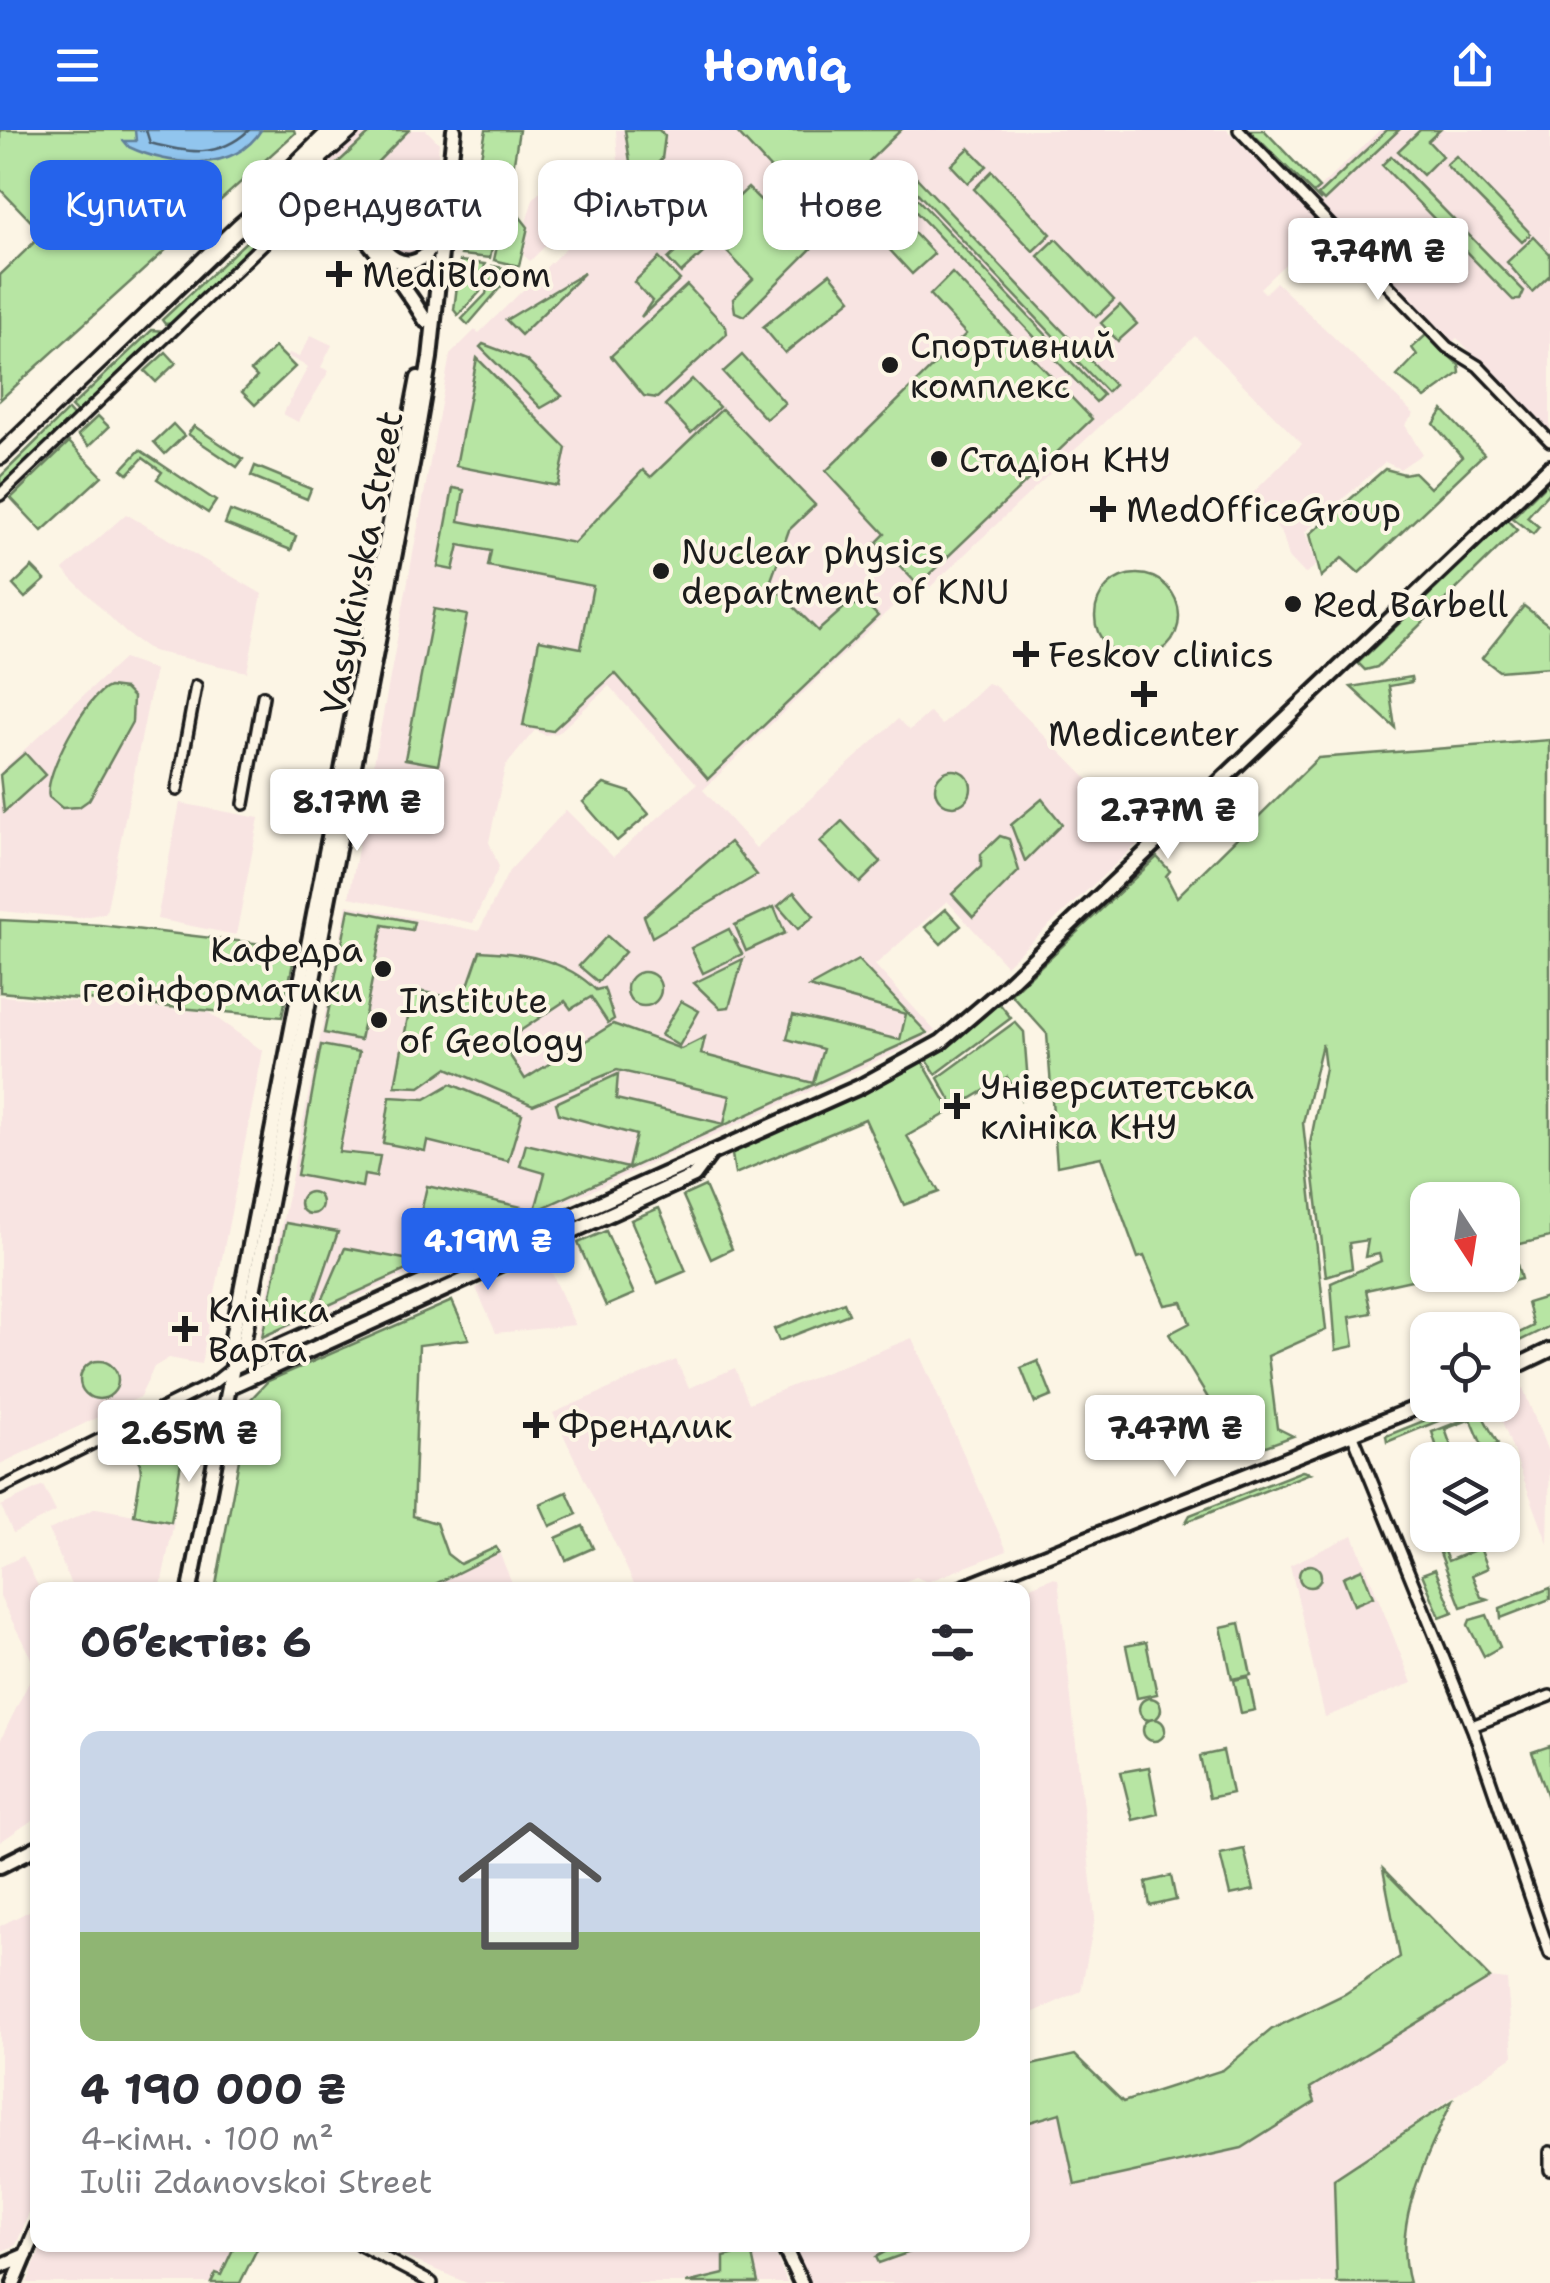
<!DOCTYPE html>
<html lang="uk">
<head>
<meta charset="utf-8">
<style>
  :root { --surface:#fff; --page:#f2f2f3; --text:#2b2b33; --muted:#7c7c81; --line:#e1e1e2; --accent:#2563eb }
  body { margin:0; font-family:"Shantell Sans",sans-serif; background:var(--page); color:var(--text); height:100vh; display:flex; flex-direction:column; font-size:38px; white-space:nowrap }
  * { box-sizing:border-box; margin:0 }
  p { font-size:32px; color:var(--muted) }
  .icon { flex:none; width:55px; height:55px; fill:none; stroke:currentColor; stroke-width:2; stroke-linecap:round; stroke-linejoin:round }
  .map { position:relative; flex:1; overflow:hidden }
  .drawer { position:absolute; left:30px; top:1452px; width:1000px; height:670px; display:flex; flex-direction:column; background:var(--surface); border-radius:20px; box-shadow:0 2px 8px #0004 }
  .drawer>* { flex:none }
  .guide { position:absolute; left:30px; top:30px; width:1000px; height:90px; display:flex; gap:20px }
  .needle { width:65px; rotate:168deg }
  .controls { position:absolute; left:1410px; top:1052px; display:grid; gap:20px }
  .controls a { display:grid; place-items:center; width:110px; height:110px; border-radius:20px; background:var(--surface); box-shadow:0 2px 8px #0004; font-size:50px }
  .price { position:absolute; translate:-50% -85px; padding:0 22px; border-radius:10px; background:#fff; color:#222; font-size:32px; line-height:65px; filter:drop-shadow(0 2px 5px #0008) }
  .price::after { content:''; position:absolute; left:50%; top:60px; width:30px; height:22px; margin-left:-15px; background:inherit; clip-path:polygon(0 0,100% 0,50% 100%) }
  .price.selected { background:var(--accent); color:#fff }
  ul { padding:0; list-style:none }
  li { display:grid; align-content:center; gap:20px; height:530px; padding:0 50px }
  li+li { border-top:2px solid var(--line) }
  li span { display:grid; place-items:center; height:310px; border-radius:20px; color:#555 }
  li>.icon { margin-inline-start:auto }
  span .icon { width:180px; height:180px; fill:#fffc; stroke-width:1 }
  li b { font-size:42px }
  h2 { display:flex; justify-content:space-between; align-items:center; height:120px; padding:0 50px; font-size:42px }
  .chip { padding:0 35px; border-radius:20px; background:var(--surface); box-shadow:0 2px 8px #0004; font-size:35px; line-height:90px }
  .chip.selected { background:var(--accent); color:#fff }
  header { display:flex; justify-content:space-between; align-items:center; height:130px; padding:0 50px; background:var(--accent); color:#fff; font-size:45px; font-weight:700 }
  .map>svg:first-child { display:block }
  .built { fill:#f8e4e2 }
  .green { fill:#b7e5a3; stroke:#6a8060; stroke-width:2.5 }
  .water { fill:#91c5ee; stroke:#62819a; stroke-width:2.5 }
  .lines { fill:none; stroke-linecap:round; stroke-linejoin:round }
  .shore { stroke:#4b6070; stroke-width:2.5 }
  .street-casing { stroke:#1c1c1c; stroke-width:16 }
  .secondary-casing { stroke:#1c1c1c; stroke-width:20 }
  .highway-casing { stroke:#1c1c1c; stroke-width:22 }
  .street { stroke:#fcf5e5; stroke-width:9 }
  .secondary { stroke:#fcf5e5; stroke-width:12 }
  .highway { stroke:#fcf5e5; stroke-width:15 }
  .poi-dot { fill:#1c1c1c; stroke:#fcf5e5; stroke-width:4 }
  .labels { text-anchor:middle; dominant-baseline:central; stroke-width:8; stroke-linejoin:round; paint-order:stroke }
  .poi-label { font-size:35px; fill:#1c1c1c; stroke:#fcf5e5; text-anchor:start }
  .street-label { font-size:35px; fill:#1c1c1c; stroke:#fcf5e5 }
</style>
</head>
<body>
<header><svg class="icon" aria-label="menu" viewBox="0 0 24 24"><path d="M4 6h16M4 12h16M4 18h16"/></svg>Homiq<svg class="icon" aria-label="share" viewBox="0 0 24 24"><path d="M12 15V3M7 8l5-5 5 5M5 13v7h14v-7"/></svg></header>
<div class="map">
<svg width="1550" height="2153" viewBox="0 0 1550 2153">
  <rect width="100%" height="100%" fill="#fcf5e5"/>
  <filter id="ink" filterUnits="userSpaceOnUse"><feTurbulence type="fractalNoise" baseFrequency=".01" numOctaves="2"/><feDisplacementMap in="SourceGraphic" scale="20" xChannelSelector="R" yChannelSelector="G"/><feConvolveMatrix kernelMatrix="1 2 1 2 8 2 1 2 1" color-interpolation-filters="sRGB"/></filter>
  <g filter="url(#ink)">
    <g class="built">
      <path d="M363 0H426L439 13 430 110 420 123 396 125 378 109 345 75 324 34Z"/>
      <path d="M616 0H1227L1301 75 1380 0H1550V303L1457 208 1442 222 1322 99 1260 158 1265 163 1276 152 1414 284 1405 295 1422 324 1400 339 1385 332 1305 402 1317 435 1305 444 1289 427 1283 406 1251 365 1302 314 1195 206 924 463 915 455 703 660 756 718 898 589 910 600 930 582 942 595 987 553 995 556 1145 707 1006 835 947 771 875 835 935 901 923 910 258 1212 347 775 479 801 509 741 566 680 613 727 697 654 609 556 558 603 545 605 535 600 505 637 489 712 499 737 473 793 349 767 450 225 475 200 479 203 620 65Z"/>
      <path d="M557 44 587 75 530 131 518 120 533 69Z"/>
      <path d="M311 205 332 215 321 237 329 241 298 292 283 284 308 237 287 226 289 223 299 227Z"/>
      <path d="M126 384 262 464 247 542 152 521 126 503 63 440Z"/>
      <path d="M123 529 155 540 106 783 79 788 0 781V642Z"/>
      <path d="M180 673 259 688 236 805 157 789Z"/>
      <path d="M0 866 208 882 263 921 201 1234 169 1228 154 1237 140 1267 0 1334Z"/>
      <path d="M545 1127 575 1195 496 1203 476 1158Z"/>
      <path d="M912 1208 1007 1421 927 1452 916 1447 886 1460H637L553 1283 676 1230 689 1258 735 1238 749 1273Z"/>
      <path d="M1523 1258 1550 1327 1548 1414 1496 1275H1502L1503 1267Z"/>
      <path d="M43 1356 56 1382 13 1403 1 1376Z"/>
      <path d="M96 1378 174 1392 160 1460H73L49 1400Z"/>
      <path d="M1353 1405 1412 1553 1325 1587 1290 1435Z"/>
      <path d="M499 1422 515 1460H423V1457Z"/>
      <path d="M23 1426 40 1460 37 1687 0 1712V1611L36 1538 0 1467V1437Z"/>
      <path d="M1052 1448 1058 1449 1095 1788 1081 1861 1023 1887V1460Z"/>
      <path d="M37 1777V2063L16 2115 0 2122V1796Z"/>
      <path d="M1490 1848 1507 1850 1513 1926 1334 2049 1337 2153H810L791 2115H1022L1023 1994 1060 1983 1075 2055 1310 1958Z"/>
      <path d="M42 2115H235L221 2145 215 2143 211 2153H27Z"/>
      <path d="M377 2115H772L787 2153H467Z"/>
    </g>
    <g class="green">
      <path d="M0 0H294L295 3 0 270V145L43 104 0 59Z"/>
      <path d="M373 0H409L343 67 326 44Z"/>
      <path d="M486 0H519L512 45 479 37Z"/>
      <path d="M625 0H659L665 6 662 29 634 57Z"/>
      <path d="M735 0H901L869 31 888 51 878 60 793 63Z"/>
      <path d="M1249 0H1264L1319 58 1313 63 1321 71Z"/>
      <path d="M1387 0H1399L1324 71 1318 65Z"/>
      <path d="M1420 0H1440L1428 11 1442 26 1423 45 1398 21Z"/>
      <path d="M969 18 987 36 968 53 951 35Z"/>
      <path d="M1391 26 1524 161 1520 170H1513L1382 35Z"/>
      <path d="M1456 26 1531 104 1522 112 1446 35Z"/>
      <path d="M666 35 678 47 640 83 635 65Z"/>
      <path d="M992 41 1051 104 1033 121 974 59Z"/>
      <path d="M463 44 477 46 488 56 471 53 465 84 458 83Z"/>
      <path d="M917 48 1114 255 1107 262 910 55Z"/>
      <path d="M906 57 1103 265 1096 272 899 64Z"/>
      <path d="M748 58 811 119 744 186 735 182 733 169 753 149 708 102V95Z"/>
      <path d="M495 65 501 72 490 128 461 125 466 96 489 104Z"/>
      <path d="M873 67 831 106 817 91 819 83Z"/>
      <path d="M293 68 297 75 175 193 165 194 162 190Z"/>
      <path d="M368 74 401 109 396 114 362 79Z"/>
      <path d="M505 80 517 83 528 97 519 136 494 130Z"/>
      <path d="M313 82 327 96 319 100 311 94 287 116 279 107 306 83Z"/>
      <path d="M898 86 934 124 912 144 877 106Z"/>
      <path d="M698 101 711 116 681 143 668 129Z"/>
      <path d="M1534 107 1550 124V145L1532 162 1507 132Z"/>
      <path d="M1056 109 1114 170 1096 187 1038 126Z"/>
      <path d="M659 128 680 150 641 187 652 171 634 152Z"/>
      <path d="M460 131 485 134 480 162 458 185 454 180Z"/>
      <path d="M492 136 503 138 510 146 468 195 462 189 486 164Z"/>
      <path d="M584 143 521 205 506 190Z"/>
      <path d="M830 143 851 169 785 223 763 197Z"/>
      <path d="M952 143 1092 289 918 455 877 412 885 404 826 341 966 204 930 165Z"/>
      <path d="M687 155 726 197 727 204 657 268 644 266 611 226Z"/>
      <path d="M1120 175 1137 194 1118 211 1101 193Z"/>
      <path d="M152 200 167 201 79 285 71 277Z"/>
      <path d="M1426 205 1459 235 1460 243 1425 268 1397 246 1417 225 1412 218Z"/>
      <path d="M483 214 526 230 562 266 541 278 480 217Z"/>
      <path d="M275 217 295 237 255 275 242 262 257 247 251 241Z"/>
      <path d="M166 222 176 233 156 252 145 241Z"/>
      <path d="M742 225 785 273 766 289 723 242Z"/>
      <path d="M477 228 566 318 558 356 456 336Z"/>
      <path d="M692 249 719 277 691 303 665 275Z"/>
      <path d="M722 279 815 375 789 400 770 453 818 501 845 477 865 473 878 486 708 649 615 543 552 601 523 596 539 510 581 518 593 456 488 436 491 421 459 415 453 440 438 437 453 358 464 360 459 391 574 413 643 340 651 347Z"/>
      <path d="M68 280 75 288 0 360V347Z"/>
      <path d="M1443 280 1484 324 1359 443 1342 428 1321 447 1310 404 1385 339 1404 344 1414 342 1430 358 1462 327 1434 294Z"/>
      <path d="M98 286 109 297 89 316 78 305Z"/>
      <path d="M173 294 184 306 165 324 154 312Z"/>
      <path d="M194 296 243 329 237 337 188 304Z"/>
      <path d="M69 312 102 346 42 401 11 368Z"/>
      <path d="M140 320 216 371 208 383 157 349 162 342 143 328 128 344 122 339Z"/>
      <path d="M255 336 311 359 307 369 251 346Z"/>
      <path d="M1546 354 1550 361 1527 387 1539 397 1533 404 1512 388Z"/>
      <path d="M230 381 296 406 291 420 225 394Z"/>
      <path d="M1507 390 1517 400 1377 537 1365 540 1358 533Z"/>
      <path d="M32 437 45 450 25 468 13 455Z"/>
      <circle cx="1137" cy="486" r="42"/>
      <path d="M1524 476 1550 496V537L1499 541 1482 528Z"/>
      <path d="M434 479 467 485 438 635 405 629Z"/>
      <path d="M1411 547 1412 552 1389 556 1395 598 1351 557Z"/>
      <path d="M109 557 125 559 133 567 132 592 89 670 79 677 62 678 49 667C43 645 88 563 109 557Z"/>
      <path d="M1550 610V1107L1512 1116 1521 1149 1501 1154 1502 1070H1428V1145H1434L1366 1160 1371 1183 1350 1187 1354 1216 1336 1220 1331 1153 1381 1131 1379 1124 1365 1127 1368 1110 1349 1113 1352 1138 1326 1146 1310 1014 1325 938 1322 914 1303 993 1326 1200 1268 1226 1277 1298 1293 1306 1247 1323 1239 1319 1169 1204 1190 1193 1182 1172 1165 1175 1144 1126 1138 1128 1101 1027 1057 1036 1047 904 1011 864 1157 727 1170 741 1166 746 1177 767 1318 628Z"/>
      <path d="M25 623 45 645 4 682 0 645Z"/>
      <circle cx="953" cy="658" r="18"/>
      <path d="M604 654 630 662 649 684 617 711 583 672Z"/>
      <path d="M1042 669 1062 694 1025 731 1011 695Z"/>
      <path d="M842 691 881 732 860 753 820 712Z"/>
      <path d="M1000 706 1009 709 1019 741 973 787 952 764 981 737V724Z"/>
      <path d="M730 712 757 745 652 807 644 786Z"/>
      <path d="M794 762 814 786 798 799 778 776Z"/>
      <path d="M774 777 785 803 746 821 735 795Z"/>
      <path d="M349 779 414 792 412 800 383 795 360 910 324 903Z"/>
      <path d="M946 779 961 796 941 814 925 797Z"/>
      <path d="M0 790 100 795 296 818 282 887 0 862Z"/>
      <path d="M729 799 742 824 703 843 691 818Z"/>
      <path d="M607 806 625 822 598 852 579 836Z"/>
      <path d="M480 821C523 823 565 829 596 860L604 858 614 889 608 893 591 867 571 879 565 871 502 913 525 949 613 894 681 919 705 907 701 924 813 953 823 919 787 909 793 885 900 910 906 884 809 857 858 830 927 903 318 1180 345 1118 410 1130 427 1056 535 1080 545 1043 520 1036 526 1014 628 1038 636 1005 559 984 556 973 618 944 616 969 724 994 730 966 617 940 533 975 447 938 420 957 395 956 413 860 463 870Z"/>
      <path d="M743 829 729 877 720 878 694 853Z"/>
      <circle cx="644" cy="859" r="17"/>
      <path d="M681 871 699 881 679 916 661 905Z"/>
      <path d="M999 873 1011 888 936 944 926 929Z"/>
      <path d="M1015 892 1024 902 1029 966 1021 970 1007 947 955 978 938 948Z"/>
      <path d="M321 915 359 922 339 1022 380 1026 376 1047 364 1045 362 1057 297 1045Z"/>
      <path d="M922 931 951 981 907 1006 939 1062 904 1075 865 989 735 1044 731 1018Z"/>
      <path d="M451 954 522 984 508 1031 427 1011 425 1021 383 1013 390 967 425 969Z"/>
      <path d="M655 1049 658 1056 248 1241 244 1238Z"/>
      <path d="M705 1056 732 1119 711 1129 683 1066Z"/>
      <circle cx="311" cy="1073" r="11"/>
      <path d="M659 1078 686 1141 658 1153 631 1090Z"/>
      <path d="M286 1093 338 1102 309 1186 262 1207Z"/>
      <path d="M606 1101 634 1164 606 1176 578 1113Z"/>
      <path d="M1550 1166V1196L1503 1219V1211L1533 1196 1527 1173Z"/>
      <path d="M452 1171 469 1209 419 1215 413 1386 436 1393 447 1424 460 1434 496 1417 499 1422 423 1460H215L250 1270 268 1251Z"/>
      <path d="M844 1172 849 1184 779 1211 774 1199Z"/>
      <path d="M1038 1231 1052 1266 1035 1273 1021 1238Z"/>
      <circle cx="99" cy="1250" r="19"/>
      <path d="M1463 1275H1477L1387 1312 1386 1306Z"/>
      <path d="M1481 1283 1498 1314 1484 1320 1471 1289 1445 1299 1451 1316 1438 1321 1432 1302Z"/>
      <path d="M188 1290 171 1392 134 1385 141 1342 137 1311Z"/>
      <path d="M1302 1341 1310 1343 1186 1392 1190 1385Z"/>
      <path d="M567 1362 577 1384 550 1396 540 1374Z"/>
      <path d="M583 1396 593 1418 566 1430 556 1408Z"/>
      <path d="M1480 1418 1488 1438 1472 1445 1481 1467 1488 1469 1461 1477 1440 1423 1443 1419 1448 1431Z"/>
      <circle cx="1310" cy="1446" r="11"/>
      <path d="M1362 1439 1373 1467 1354 1475 1343 1447Z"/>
      <path d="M1435 1439 1453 1482 1440 1487 1422 1444Z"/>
      <path d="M1550 1458V1469L1501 1488 1500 1478Z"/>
      <path d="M1487 1485 1500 1517 1484 1526 1468 1495 1470 1490Z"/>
      <path d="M1240 1493 1251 1545 1232 1549 1221 1497Z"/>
      <path d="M1146 1512 1157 1564 1137 1568 1126 1516Z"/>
      <path d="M1248 1547 1255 1580 1241 1583 1234 1550Z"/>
      <circle cx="1150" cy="1579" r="11"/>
      <circle cx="1154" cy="1600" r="11"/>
      <path d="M1550 1616V1673L1532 1622Z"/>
      <path d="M1223 1621 1232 1663 1209 1668 1200 1626Z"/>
      <path d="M1149 1637 1158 1684 1133 1690 1121 1642Z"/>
      <path d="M1244 1719 1254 1760 1230 1765 1220 1724Z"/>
      <path d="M1383 1739 1490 1848 1310 1958 1315 1972 1242 2018 1075 2055 1060 1983 1023 1994V1937L1075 1925 1123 1972 1223 1940 1272 1899 1345 1864 1400 1827Z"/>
      <path d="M1171 1746 1176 1770 1150 1776 1146 1752Z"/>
      <path d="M1452 1971C1428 2026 1391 2092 1409 2153H1337L1334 2049Z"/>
      <path d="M235 2115H259L240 2153H211L216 2143 221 2145Z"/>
      <path d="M898 2115H930L879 2133 876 2127Z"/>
      <path d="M751 2120 758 2153H686L724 2144V2127Z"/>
    </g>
    <path class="water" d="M135 0H261C234 44 169 36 129 17L124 11H136Z"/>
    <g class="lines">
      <path class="shore" d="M146 0 150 13C188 23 218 29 249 0"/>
      <defs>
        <g id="street">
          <path d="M1239 0 1447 217 1478 236 1550 311"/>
          <path d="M0 365 307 72"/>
          <path d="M177 660 196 556"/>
          <path d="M244 674 263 566"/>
          <path d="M1352 1303 1473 1600 1550 1824"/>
          <path d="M0 1359 212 1254 232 1238"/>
          <path d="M1472 1596 1550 1566"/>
          <path d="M1550 2022V2040"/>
          <path d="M360 2115 432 2153"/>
        </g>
        <g id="secondary">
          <path d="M319 28 323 51 341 73"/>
          <path d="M295 50C335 59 404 155 426 191"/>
          <path d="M385 121C403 140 422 134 434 114"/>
          <path d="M235 1226 230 1218 418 248"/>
          <path d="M233 1237 859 957 941 912 998 863 1550 337"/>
          <path d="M1502 1243 1550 1220"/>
          <path d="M229 1257 694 1046 711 1023"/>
          <path d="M190 1460 235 1226 243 1214 413 329 430 228 454 0"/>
          <path d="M958 1460 1428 1273"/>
          <path d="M0 1736 38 1717"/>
          <path d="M783 2115 801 2153"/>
          <path d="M0 2136 26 2125"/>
          <path d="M14 2153 38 2096"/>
        </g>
        <g id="highway">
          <path d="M256 74 332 0"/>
          <path d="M0 326 239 97 350 0"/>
        </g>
      </defs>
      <use href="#street" class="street-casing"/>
      <use href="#secondary" class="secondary-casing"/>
      <use href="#highway" class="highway-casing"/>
      <use href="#street" class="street"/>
      <use href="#secondary" class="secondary"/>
      <use href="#highway" class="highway"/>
    </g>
  </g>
  <g class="poi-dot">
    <path d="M334 129h10v10h10v10h-10v10h-10v-10h-10v-10h10z"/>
    <circle cx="890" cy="235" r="10"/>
    <circle cx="939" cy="329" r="10"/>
    <path d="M1098 364h10v10h10v10h-10v10h-10v-10h-10v-10h10z"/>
    <circle cx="661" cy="441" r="10"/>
    <circle cx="1293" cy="474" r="10"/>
    <path d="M1021 509h10v10h10v10h-10v10h-10v-10h-10v-10h10z"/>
    <path d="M1139 549h10v10h10v10h-10v10h-10v-10h-10v-10h10z"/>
    <circle cx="383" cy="839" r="10"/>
    <circle cx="379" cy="890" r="10"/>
    <path d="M952 961h10v10h10v10h-10v10h-10v-10h-10v-10h10z"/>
    <path d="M180 1184h10v10h10v10h-10v10h-10v-10h-10v-10h10z"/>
    <path d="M531 1280h10v10h10v10h-10v10h-10v-10h-10v-10h10z"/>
  </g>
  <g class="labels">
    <g class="poi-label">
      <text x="362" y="144">MediBloom</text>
      <text x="910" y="215">Спортивний<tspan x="910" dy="40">комплекс</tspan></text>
      <text x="959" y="329">Стадіон КНУ</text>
      <text x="1126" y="379">MedOfficeGroup</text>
      <text x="681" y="421">Nuclear physics<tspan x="681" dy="40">department of KNU</tspan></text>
      <text x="1313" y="474">Red Barbell</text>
      <text x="1048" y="524">Feskov clinics</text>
      <text x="1144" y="603" text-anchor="middle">Medicenter</text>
      <text x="363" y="819" text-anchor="end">Кафедра<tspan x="363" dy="40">геоінформатики</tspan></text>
      <text x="399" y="870">Institute<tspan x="399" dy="40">of Geology</tspan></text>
      <text x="980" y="956">Університетська<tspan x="980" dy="40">клініка КНУ</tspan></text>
      <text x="208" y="1179">Клініка<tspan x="208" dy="40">Варта</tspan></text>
      <text x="558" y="1295">Френдлик</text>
    </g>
    <g class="street-label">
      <text transform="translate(361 433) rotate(-79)">Vasylkivska Street</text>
    </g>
  </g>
</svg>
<div class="controls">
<a><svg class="needle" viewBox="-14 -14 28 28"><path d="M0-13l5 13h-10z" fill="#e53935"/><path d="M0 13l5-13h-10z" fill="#7c7c81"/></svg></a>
<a><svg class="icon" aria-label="locate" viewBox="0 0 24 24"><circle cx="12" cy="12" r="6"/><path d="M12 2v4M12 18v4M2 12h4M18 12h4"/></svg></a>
<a><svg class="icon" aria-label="layers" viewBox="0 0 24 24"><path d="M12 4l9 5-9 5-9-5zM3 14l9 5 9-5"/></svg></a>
</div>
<b class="price" style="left:1378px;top:173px">7.74M ₴</b>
<b class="price" style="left:357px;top:724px">8.17M ₴</b>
<b class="price" style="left:1168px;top:732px">2.77M ₴</b>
<b class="price selected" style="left:488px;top:1163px">4.19M ₴</b>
<b class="price" style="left:1175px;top:1350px">7.47M ₴</b>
<b class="price" style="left:189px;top:1355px">2.65M ₴</b>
<div class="guide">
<a class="chip selected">Купити</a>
<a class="chip">Орендувати</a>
<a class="chip">Фільтри</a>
<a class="chip">Нове</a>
</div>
<section class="drawer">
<h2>Об’єктів: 6<svg class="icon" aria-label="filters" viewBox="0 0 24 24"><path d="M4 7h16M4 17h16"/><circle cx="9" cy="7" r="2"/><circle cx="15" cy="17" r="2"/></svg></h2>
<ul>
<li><span style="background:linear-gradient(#c9d6e8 65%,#8fb573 0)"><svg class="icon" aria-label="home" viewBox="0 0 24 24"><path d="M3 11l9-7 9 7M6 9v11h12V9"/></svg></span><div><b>4 190 000 ₴</b><p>4-кімн. · 100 m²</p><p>Iulii Zdanovskoi Street</p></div></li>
</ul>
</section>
</div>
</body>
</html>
